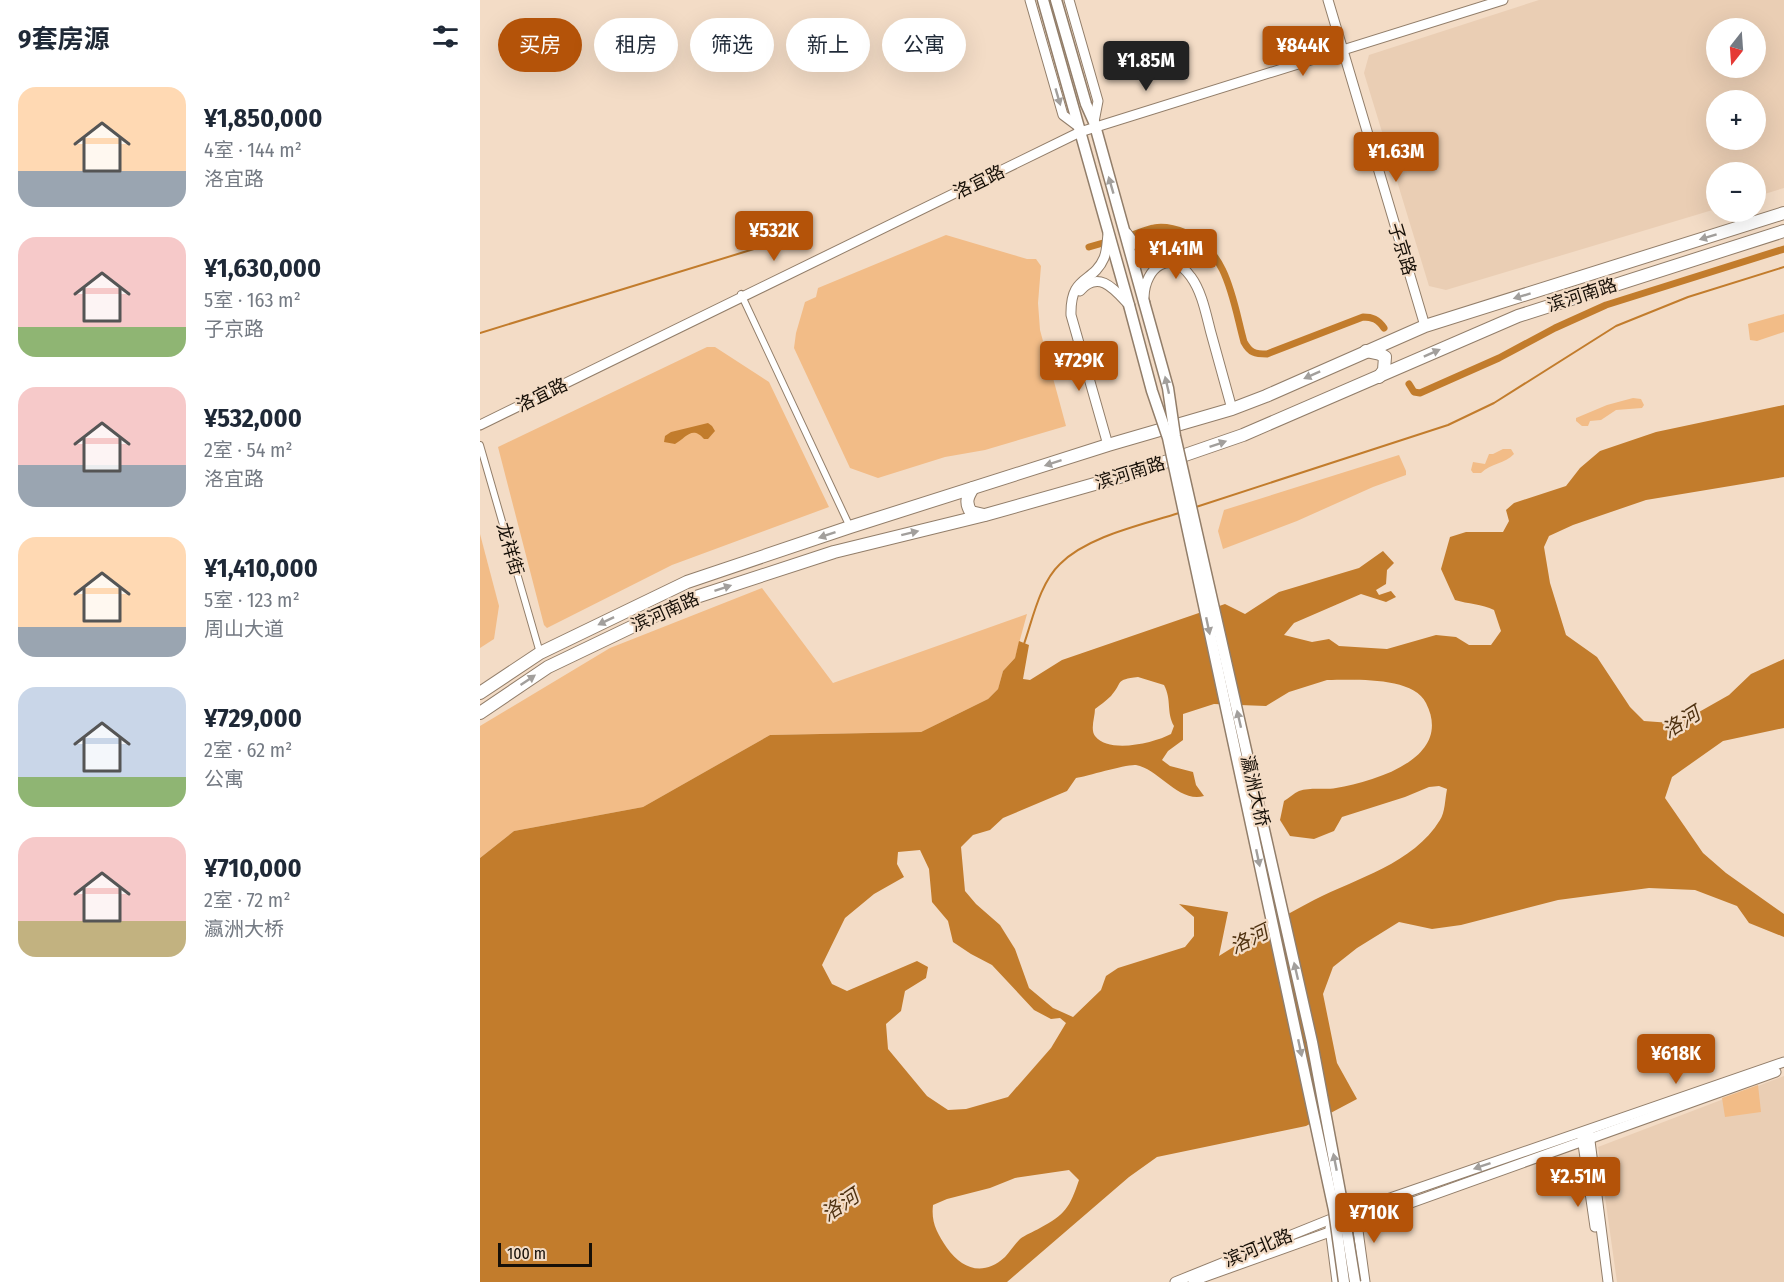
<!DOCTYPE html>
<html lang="zh">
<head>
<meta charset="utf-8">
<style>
  :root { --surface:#fff; --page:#f6f6f7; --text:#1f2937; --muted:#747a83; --accent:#b45309 }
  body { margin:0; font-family:"Fira Sans Condensed","Noto Sans SC",sans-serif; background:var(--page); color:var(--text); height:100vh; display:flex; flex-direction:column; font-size:22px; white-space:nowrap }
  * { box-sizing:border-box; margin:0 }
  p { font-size:20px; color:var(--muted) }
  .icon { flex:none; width:33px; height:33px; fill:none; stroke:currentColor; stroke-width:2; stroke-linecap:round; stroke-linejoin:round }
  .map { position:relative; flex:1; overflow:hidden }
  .side { display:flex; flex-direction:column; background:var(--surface); width:480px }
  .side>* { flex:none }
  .guide { position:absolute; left:18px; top:18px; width:570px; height:54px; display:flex; gap:12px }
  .needle { width:39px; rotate:197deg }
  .buttons { position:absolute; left:1226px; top:18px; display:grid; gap:12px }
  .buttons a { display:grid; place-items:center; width:60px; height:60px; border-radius:50%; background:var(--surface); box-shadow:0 6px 24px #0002; font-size:30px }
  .scale { position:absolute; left:18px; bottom:15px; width:94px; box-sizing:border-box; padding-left:6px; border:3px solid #171008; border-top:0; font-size:16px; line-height:21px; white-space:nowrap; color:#171008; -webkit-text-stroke:4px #f3dcc6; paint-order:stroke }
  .price { position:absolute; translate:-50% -51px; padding:0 14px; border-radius:6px; background:var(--accent); color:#fff; font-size:20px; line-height:39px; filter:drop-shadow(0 2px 3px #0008) }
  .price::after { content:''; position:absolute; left:50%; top:36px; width:18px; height:14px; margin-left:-9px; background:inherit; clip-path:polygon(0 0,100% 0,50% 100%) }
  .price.current { background:#222; color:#fff }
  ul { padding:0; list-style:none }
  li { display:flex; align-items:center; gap:18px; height:150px; padding:0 18px }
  li span { display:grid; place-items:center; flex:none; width:168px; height:120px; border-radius:18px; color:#555 }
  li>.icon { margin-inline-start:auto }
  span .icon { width:72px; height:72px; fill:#fffc; stroke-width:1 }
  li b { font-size:26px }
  h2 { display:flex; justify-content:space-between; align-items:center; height:72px; padding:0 18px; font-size:26px }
  .tag { padding:0 21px; border-radius:27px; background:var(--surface); box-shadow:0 6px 24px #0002; font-size:21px; line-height:54px }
  .tag.current { background:var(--accent); color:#fff }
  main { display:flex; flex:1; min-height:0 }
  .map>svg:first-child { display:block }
  .built { fill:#eaceb4; fill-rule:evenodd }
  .green { fill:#f2bc87 }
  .water { fill:#c27c2c; fill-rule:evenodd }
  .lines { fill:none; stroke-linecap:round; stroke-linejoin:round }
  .stream { stroke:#c27c2c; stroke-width:2 }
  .canal { stroke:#c27c2c; stroke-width:7 }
  .street-casing { stroke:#927e6a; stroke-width:8 }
  .secondary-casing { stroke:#927e6a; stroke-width:11 }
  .primary-casing { stroke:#927e6a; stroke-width:13 }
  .highway-casing { stroke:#927e6a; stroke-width:14 }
  .street { stroke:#fff; stroke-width:6 }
  .secondary { stroke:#fff; stroke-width:9 }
  .primary { stroke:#fff; stroke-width:10 }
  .highway { stroke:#fff; stroke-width:12 }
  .primary-bridge-casing { stroke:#927e6a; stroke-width:13; stroke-linecap:butt }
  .primary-bridge { stroke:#fff; stroke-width:10 }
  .oneway { fill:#a29f9c }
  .labels { text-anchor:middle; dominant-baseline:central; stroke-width:4.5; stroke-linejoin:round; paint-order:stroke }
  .street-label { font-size:18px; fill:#171008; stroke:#f3dcc6 }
  .water-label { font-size:20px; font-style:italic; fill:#4f3211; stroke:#f3dcc6 }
</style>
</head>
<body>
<main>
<section class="side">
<h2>9套房源<svg class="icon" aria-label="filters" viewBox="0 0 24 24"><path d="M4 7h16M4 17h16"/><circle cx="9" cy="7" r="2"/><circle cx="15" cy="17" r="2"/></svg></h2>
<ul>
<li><span style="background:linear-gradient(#ffd9b3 70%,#9aa5b1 0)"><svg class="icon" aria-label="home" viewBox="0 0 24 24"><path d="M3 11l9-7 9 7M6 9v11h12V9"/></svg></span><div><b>¥1,850,000</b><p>4室 · 144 m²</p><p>洛宜路</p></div></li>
<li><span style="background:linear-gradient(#f6c9c9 75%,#8fb573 0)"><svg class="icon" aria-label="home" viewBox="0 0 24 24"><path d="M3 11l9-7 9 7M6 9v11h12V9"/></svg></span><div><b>¥1,630,000</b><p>5室 · 163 m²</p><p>子京路</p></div></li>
<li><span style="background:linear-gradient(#f6c9c9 65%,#9aa5b1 0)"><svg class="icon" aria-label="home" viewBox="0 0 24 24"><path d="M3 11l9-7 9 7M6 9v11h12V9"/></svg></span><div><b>¥532,000</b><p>2室 · 54 m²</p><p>洛宜路</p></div></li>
<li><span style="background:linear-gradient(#ffd9b3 75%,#9aa5b1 0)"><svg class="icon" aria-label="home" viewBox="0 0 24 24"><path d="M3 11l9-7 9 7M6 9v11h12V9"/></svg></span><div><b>¥1,410,000</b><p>5室 · 123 m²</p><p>周山大道</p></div></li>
<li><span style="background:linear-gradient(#c9d6e8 75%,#8fb573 0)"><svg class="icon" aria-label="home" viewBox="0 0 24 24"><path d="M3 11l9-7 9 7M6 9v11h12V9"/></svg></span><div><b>¥729,000</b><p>2室 · 62 m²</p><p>公寓</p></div></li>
<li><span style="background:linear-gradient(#f6c9c9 70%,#c2b280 0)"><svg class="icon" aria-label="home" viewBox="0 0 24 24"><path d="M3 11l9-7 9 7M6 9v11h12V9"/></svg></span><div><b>¥710,000</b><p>2室 · 72 m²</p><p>瀛洲大桥</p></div></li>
</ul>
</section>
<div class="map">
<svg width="1304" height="1282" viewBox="0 0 1304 1282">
  <rect width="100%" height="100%" fill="#f3dcc6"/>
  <g class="built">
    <path d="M1059 0H1304V188L1275 197V172H1236V209L966 290 949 286 884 73 889 55ZM1275 28V68H1236V28ZM1275 100V140H1236V100Z"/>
    <path d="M1304 1076V1282H1137L1118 1147Z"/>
  </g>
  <g class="green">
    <path d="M466 235 547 259H556L561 266 558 303 560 330 586 426 505 450 465 457 398 478 370 468 314 348 316 333 325 302 336 297 338 288Z"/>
    <path d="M1304 314V332L1277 341 1270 340 1268 324Z"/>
    <path d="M227 347H235L289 382 349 507 192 565 67 628 64 625 18 447Z"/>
    <path d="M1153 398 1161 399 1164 405 1162 408 1136 410 1121 420 1110 421 1108 426H1102L1096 421V418L1127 405Z"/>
    <path d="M1023 449H1031L1034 454C1025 464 1011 463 1001 473H993L991 470 993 462 1005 464 1009 454H1013Z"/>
    <path d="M919 455 926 471V475L893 487 817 521 743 549 738 531 744 510Z"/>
    <path d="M0 534 19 606 14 639 0 648Z"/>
    <path d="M282 588 353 683 547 614 535 658 523 671 518 689 508 699 441 732 290 735 163 807 34 831 0 858V726L130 648Z"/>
    <path d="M1278 1085 1281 1112 1245 1117 1242 1098Z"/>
  </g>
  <g class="water">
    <path d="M1304 405V477L1166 500 1093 525 1069 536 1064 547 1070 583 1086 635 1117 657 1150 707 1164 721 1191 723 1219 712 1249 695 1271 674 1304 659V728L1243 741 1192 777 1185 798 1223 853 1246 873 1304 914V937L1269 923 1257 906 1215 890 1169 888 1078 900 981 925 952 929 919 922 877 948 853 967 843 994 857 1063 877 1099 826 1126 677 1157 649 1177 527 1282H0V858L34 831 163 807 290 735 441 732 508 699 518 689 523 671 535 658 539 641 549 645 543 679 550 680 582 660 745 604 765 614 799 592 879 568 903 551 914 563 907 570 906 584 896 590 899 595 911 591 916 597 906 602 881 594 814 623 804 635 832 642 849 639 859 646 907 649 956 635 976 637 989 645H1011L1021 631 1014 610C1002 604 988 604 975 600L961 569 970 537 986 532H1023L1029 521 1026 510 1034 503 1086 486 1100 468 1120 451 1176 432ZM658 677 684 685C692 700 686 712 694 726L691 734C674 743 629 754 615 736 610 729 615 717 615 709 620 705 626 701 631 696 644 681 634 680 658 677ZM847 680C872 680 933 676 946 703 974 758 896 781 856 788 845 790 830 787 819 791 814 793 809 798 804 801L800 820 810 836 834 839 854 831 862 817 925 797 949 787 959 786 967 789C965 799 965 813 960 820 933 864 877 878 834 900 801 917 770 936 739 956L748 912 699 904 714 917V936L705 947 638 968 626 976 621 990 593 1017 573 1008 549 988 535 949 520 925 496 904 485 891 481 847 493 835 510 830 523 818 587 791 596 778C608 776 646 764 656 765 679 769 698 803 724 796L716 785 713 772 690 766 682 760 688 751 703 740V714L734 704 786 706 809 692ZM440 850 449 869 452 902 468 921 473 942 491 954 512 965 554 1010 571 1019 580 1018 586 1023 571 1048 528 1097 486 1109 468 1110 447 1096 408 1049 406 1024 421 1011 425 991 446 978 448 967 437 961 367 991 352 984 342 965 365 918 394 894 424 877 417 864 418 852ZM589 1170 599 1180C590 1207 585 1215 560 1228 553 1232 545 1235 540 1239 534 1245 530 1252 525 1257 503 1277 482 1269 467 1248 457 1233 451 1223 453 1205L467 1199 510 1188 535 1178Z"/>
    <path d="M228 423 232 426 235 431 228 439H224C212 425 206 438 195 444L184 442 185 436 191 432Z"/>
  </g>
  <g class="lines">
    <g class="stream">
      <path d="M0 333 287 245 302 242"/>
      <path d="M716 507 968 425 1014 403 1136 326 1208 297 1304 267"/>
      <path d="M544 644C553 618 560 583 580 564 608 536 662 525 699 513"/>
    </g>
    <g class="canal">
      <path d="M652 235C659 233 667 229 674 228 684 226 696 229 706 233 748 251 753 302 764 342 770 353 775 354 787 354L883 317C892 317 898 319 904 328"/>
      <path d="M609 247 623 243"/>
      <path d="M929 384 934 392 940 393 1019 358 1075 328 1126 305 1304 249"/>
    </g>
    <defs>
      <g id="street">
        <path d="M261 294 370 527"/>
        <path d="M0 445 60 653"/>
      </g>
      <g id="secondary">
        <path d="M550 0 583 115 599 127"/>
        <path d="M589 0 618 101 614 122"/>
        <path d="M848 0 945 326"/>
        <path d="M647 233C661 254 672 256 696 259"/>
        <path d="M600 291C619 269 635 290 649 305"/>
        <path d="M664 297C665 267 691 248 711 277 722 292 726 314 731 333 738 358 745 383 752 409"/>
        <path d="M0 425 600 132 1023 0"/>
        <path d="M628 445 591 315C590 274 613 284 624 258 627 251 627 242 628 234"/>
        <path d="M1109 1133 1128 1282"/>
        <path d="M1102 1137 1115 1227"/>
        <path d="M876 1216 885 1282"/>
        <path d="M850 1228 857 1282"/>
        <path d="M713 1281 1296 1072"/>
        <path d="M695 1282 861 1215 1304 1062"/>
      </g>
      <g id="primary">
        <path d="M563 0 649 305"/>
        <path d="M576 0 606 104 614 122 664 302"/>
      </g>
      <g id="highway">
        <path d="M886 351 900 354 905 357 904 370 899 377"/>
        <path d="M493 488C487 497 485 503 491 512L504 515"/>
        <path d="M0 693 60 653 207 582 370 527 628 445 752 409 786 396 945 326 1304 213"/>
        <path d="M0 713 68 667 210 599 354 552 505 515 650 474 763 435 1038 316 1304 231"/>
      </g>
    </defs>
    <use href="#street" class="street-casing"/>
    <use href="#secondary" class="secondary-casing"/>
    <use href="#primary" class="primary-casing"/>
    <use href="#highway" class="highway-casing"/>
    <use href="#street" class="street"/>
    <use href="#secondary" class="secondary"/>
    <use href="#primary" class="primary"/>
    <use href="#highway" class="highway"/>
    <defs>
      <g id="primary-bridge">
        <path d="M664 302 688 388 695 436 832 1042 863 1208 875 1282"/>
        <path d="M649 305 672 391 688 438 854 1210 864 1282"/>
      </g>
    </defs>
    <use href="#primary-bridge" class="primary-bridge-casing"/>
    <use href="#primary-bridge" class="primary-bridge"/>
  </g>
  <defs><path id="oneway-solid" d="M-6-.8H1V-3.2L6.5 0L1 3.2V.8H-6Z" transform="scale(1.5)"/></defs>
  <g class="oneway">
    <use href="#oneway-solid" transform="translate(578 97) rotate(74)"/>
    <use href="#oneway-solid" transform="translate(631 185) rotate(-106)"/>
    <use href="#oneway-solid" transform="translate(1228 237) rotate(163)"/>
    <use href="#oneway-solid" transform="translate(1042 296) rotate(163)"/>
    <use href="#oneway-solid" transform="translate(952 353) rotate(-24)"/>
    <use href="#oneway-solid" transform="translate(832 375) rotate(156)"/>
    <use href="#oneway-solid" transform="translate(687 385) rotate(-103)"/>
    <use href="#oneway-solid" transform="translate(738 444) rotate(-19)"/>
    <use href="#oneway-solid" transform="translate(573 463) rotate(162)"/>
    <use href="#oneway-solid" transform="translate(430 533) rotate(-14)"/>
    <use href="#oneway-solid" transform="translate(347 535) rotate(161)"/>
    <use href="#oneway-solid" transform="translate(243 588) rotate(-18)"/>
    <use href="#oneway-solid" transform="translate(126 621) rotate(154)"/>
    <use href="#oneway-solid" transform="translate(728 626) rotate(78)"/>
    <use href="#oneway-solid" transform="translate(48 680) rotate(-34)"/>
    <use href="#oneway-solid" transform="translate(759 719) rotate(-103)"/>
    <use href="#oneway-solid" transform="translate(778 858) rotate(78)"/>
    <use href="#oneway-solid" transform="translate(816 971) rotate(-103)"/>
    <use href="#oneway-solid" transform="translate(820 1048) rotate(78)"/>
    <use href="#oneway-solid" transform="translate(855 1162) rotate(-101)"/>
    <use href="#oneway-solid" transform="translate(1002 1166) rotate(161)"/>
  </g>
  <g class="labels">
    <g class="street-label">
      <text transform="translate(499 182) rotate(-26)">洛宜路</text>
      <text transform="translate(922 249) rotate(73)">子京路</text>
      <text transform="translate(1102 295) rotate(-18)">滨河南路</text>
      <text transform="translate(62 395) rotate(-26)">洛宜路</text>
      <text transform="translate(650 473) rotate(-17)">滨河南路</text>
      <text transform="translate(30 549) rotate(74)">龙祥街</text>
      <text transform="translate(185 612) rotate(-24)">滨河南路</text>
      <text transform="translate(775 791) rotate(77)">瀛洲大桥</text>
      <text transform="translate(778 1248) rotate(-22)">滨河北路</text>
    </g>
    <g class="water-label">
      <text transform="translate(1201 722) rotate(-32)">洛河</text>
      <text transform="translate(769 939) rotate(-26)">洛河</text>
      <text transform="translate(360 1205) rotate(-34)">洛河</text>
    </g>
  </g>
</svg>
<div class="buttons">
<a><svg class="needle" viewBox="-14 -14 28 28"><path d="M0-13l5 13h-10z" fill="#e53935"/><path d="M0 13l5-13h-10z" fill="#747a83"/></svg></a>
<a>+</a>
<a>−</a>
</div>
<div class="scale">100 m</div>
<b class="price" style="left:823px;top:77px">¥844K</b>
<b class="price current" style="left:666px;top:92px">¥1.85M</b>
<b class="price" style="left:916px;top:183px">¥1.63M</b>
<b class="price" style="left:294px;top:262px">¥532K</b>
<b class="price" style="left:696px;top:280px">¥1.41M</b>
<b class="price" style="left:599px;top:392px">¥729K</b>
<b class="price" style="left:1196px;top:1085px">¥618K</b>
<b class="price" style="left:1098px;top:1208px">¥2.51M</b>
<b class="price" style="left:894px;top:1244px">¥710K</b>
<div class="guide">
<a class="tag current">买房</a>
<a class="tag">租房</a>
<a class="tag">筛选</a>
<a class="tag">新上</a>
<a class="tag">公寓</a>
</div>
</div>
</main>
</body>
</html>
